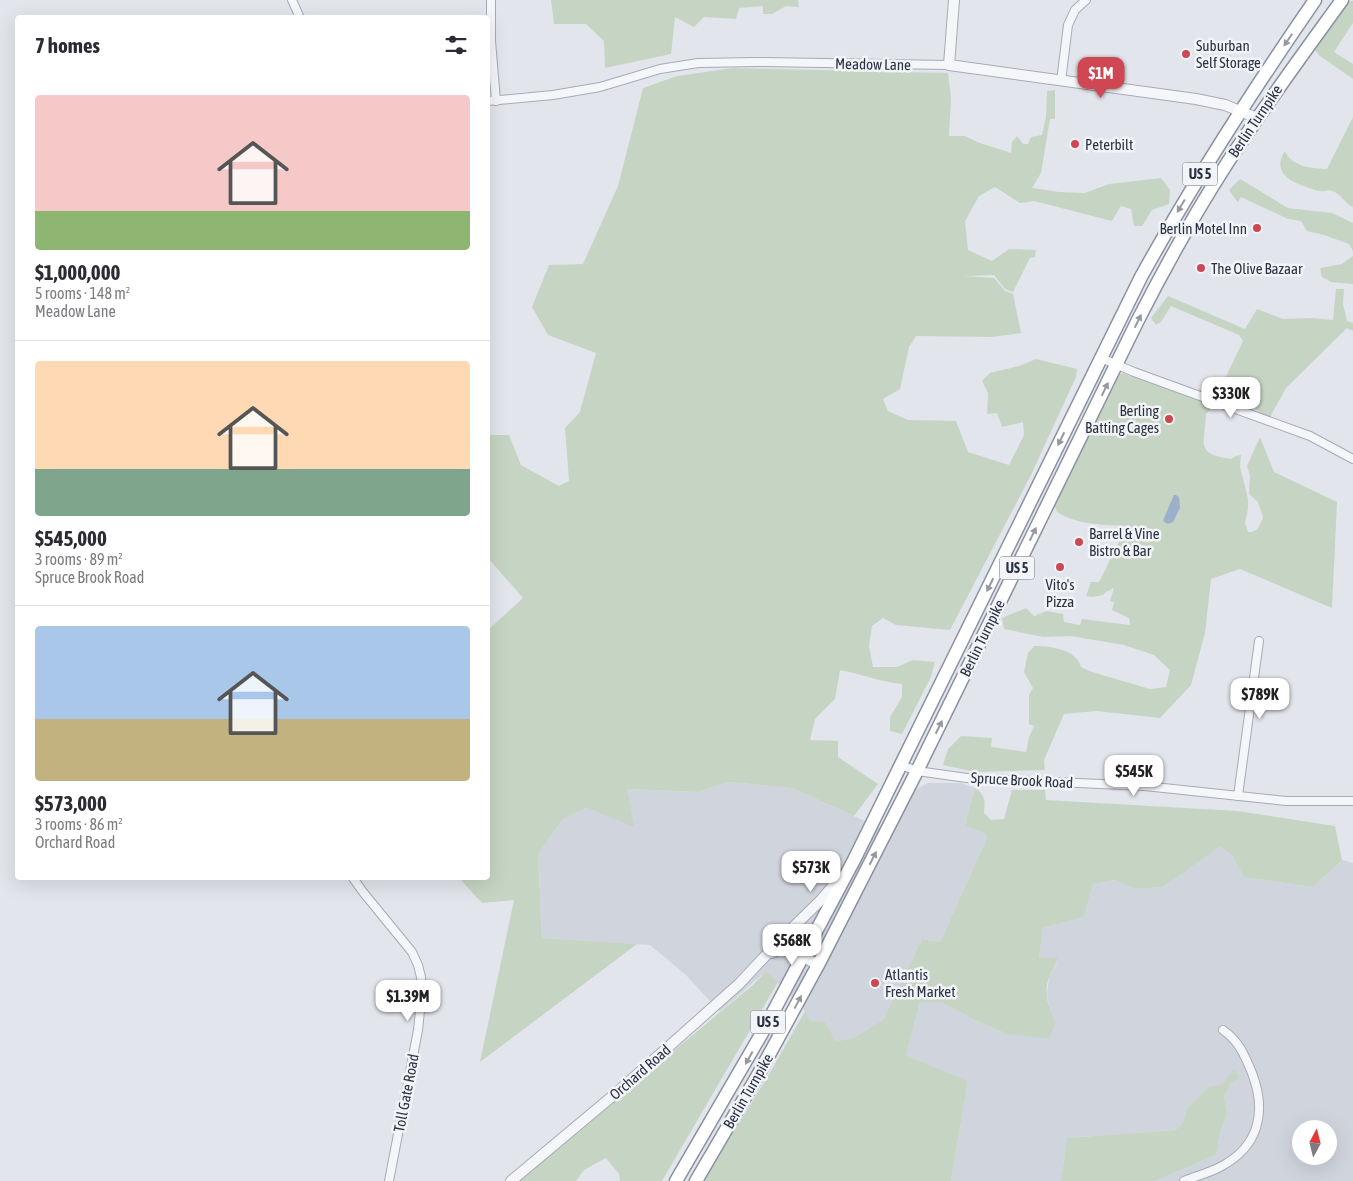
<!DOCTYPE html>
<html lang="en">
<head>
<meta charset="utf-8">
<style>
  :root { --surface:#fff; --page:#f7f7f7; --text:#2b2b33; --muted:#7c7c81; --line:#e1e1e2; --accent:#cf4752 }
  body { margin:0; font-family:"Asap Condensed",sans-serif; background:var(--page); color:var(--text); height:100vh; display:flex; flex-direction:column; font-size:19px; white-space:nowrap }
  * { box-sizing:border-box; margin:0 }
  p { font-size:16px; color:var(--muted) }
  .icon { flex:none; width:28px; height:28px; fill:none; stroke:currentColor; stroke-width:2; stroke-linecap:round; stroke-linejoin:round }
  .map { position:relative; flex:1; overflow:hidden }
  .panel { position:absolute; left:15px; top:15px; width:475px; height:865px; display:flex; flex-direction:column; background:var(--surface); border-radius:5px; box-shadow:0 5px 20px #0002 }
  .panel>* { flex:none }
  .needle { width:32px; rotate:7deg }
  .controls { position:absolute; left:1292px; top:1120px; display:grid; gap:10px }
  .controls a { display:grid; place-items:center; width:45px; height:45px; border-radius:50%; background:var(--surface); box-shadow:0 5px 20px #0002; font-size:25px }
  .price { position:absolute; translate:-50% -42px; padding:0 11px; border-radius:10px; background:#fff; color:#222; font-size:16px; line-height:32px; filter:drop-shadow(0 1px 2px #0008) }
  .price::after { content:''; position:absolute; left:50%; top:30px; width:15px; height:11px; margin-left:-8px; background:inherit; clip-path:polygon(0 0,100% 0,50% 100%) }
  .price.selected { background:var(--accent); color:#fff }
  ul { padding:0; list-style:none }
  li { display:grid; align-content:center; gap:10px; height:265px; padding:0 20px }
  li+li { border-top:1px solid var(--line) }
  li span { display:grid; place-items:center; height:155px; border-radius:5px; color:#555 }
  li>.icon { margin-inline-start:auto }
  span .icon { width:90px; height:90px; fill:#fffc; stroke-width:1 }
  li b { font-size:21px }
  h2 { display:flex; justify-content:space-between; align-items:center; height:60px; padding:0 20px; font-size:21px }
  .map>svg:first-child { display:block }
  .built { fill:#d0d4dd; fill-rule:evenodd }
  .green { fill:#c6d5c3 }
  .water { fill:#9db0cb }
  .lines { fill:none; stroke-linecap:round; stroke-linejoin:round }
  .minor-casing { stroke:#a7abb5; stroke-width:10 }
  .tertiary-casing { stroke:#a7abb5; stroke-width:12 }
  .trunk-casing { stroke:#8991a1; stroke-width:15 }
  .minor { stroke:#f5f6f9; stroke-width:8 }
  .tertiary { stroke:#f5f6f9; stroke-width:10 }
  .trunk { stroke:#fff; stroke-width:12 }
  .oneway { fill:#9498a1 }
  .poi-dot { fill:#cf4752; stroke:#f2f4f8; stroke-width:2 }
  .labels { text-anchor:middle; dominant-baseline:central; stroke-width:5; stroke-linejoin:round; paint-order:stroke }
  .shield { fill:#f2f4f8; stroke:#666c79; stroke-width:1 }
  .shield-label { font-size:14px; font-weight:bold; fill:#2a3143 }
  .poi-label { font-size:15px; fill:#2a3143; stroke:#f2f4f8; text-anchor:start }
  .street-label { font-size:15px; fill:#2a3143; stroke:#f2f4f8 }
</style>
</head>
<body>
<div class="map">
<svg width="1353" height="1181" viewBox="0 0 1353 1181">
  <rect width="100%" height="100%" fill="#e2e5eb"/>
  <g class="built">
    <path d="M729 782 792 788 893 834 916 789 928 783H960L975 788 967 817 966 826 985 834 987 838 940 942 922 939 883 1020 852 1040 836 1041 825 1022 810 1021 805 1011 766 971 720 1012 686 975 650 945 542 938 538 854 563 819 586 806 627 789 697 792Z"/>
    <path d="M1220 845 1232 855 1244 877 1313 887 1342 860 1353 863V1181H1155L1216 1155 1220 1134 1227 1113 1224 1096 1231 1083 1208 1087 1188 1107 1182 1126 1174 1130 1067 1138 1061 1181H951L968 1081 906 1055 920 1002H940L979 1022 1007 1034 1056 1022 1050 1012 1047 994 1049 977 1056 965 1058 957 1039 958 1043 928 1084 917 1093 884 1115 880 1134 889 1163 887ZM1301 1129H1329V1156H1301Z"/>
  </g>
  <g class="green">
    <path d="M551 0H798L799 7 786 6 772 14H763V6L739 8 736 19 704 17 694 27 675 17 671 54 605 68 604 41 586 24H554Z"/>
    <path d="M1350 1H1353V23L1334 52 1353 64V79L1320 56 1315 50Z"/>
    <path d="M733 68 948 73 951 98 949 136H965L977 142 1011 153 1012 142 1017 136 1023 144H1028L1031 137 1042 135 1046 117 1047 91 1055 90V119H1050L1041 173 1032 188 1059 192 1085 193 1109 184 1161 178 1170 190 1169 204 1152 210 1142 226H1134L1131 209 1121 206 1112 221 1034 201 1020 203 995 187 979 196 965 221 968 250 992 261 1009 249 1036 250 1035 257 1030 258 1013 292 1005 289 994 275 964 276 994 278 1005 291 1013 294 1021 333 991 337 916 336 909 347 900 389 883 399 888 411 908 420 956 421 968 452 1009 465 1024 435 1023 422 1002 427 997 413 987 414 988 393 982 381 990 373 1019 366 1036 359 1077 369 1076 377 1031 475 950 630 896 625 883 618 872 626 869 646 873 667H897L913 660 935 662 931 677 902 734 890 731V717L902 697V684C881 682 861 674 840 670L835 699 815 719 810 740 838 741V757L878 784 854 816 792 788 729 782 697 792 627 789 634 827 586 807 563 819 538 854 542 938 637 944 480 1062 514 900 482 903 459 878H488V630L523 598 488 558V435H509L521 465 559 486 569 481 565 428 580 412 596 353 548 335 532 307 549 265 583 264 618 186 643 88 677 76Z"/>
    <path d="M1353 117V207C1345 204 1341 193 1332 191 1328 189 1325 192 1321 191 1317 191 1313 189 1309 188 1291 182 1271 173 1285 151 1291 166 1312 169 1327 169Z"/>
    <path d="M1240 179 1288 208 1332 213 1353 223V251L1349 244 1324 235 1307 231 1301 221 1288 219 1241 197 1238 202 1236 200 1229 190Z"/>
    <path d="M1353 256V284L1331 282 1322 277 1320 268 1342 264Z"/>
    <path d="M1336 289H1344L1343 304 1347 321 1353 323V331L1347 328 1286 388 1270 417 1259 412 1250 404 1230 401 1220 389 1243 341 1239 335 1171 306 1161 322 1156 325 1151 318 1168 296 1245 329 1257 309 1283 319 1313 318 1333 320Z"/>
    <path d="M1122 373 1210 404V410L1206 414C1205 444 1194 454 1231 459L1236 456 1241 455 1240 467 1248 499V509L1245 523 1248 532C1258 533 1260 525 1263 517L1258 502 1249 494 1250 476 1247 466 1260 437 1274 472 1337 502 1332 608 1240 569 1211 579 1205 633 1191 685 1160 718 1096 711 1064 714 1044 760 1045 770 975 772 943 765 948 749 961 736 992 738 991 747 1026 752 1029 737 1034 726 1029 724V695L1033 688 1024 672 1028 653 1034 646C1050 646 1077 649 1081 667L1089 671 1150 689 1166 687 1170 670 1154 655 1124 645 1070 636 1043 637 1004 629 1002 618 1026 608 1034 616 1047 611 1063 614 1064 622 1080 625 1082 619 1130 625 1129 618 1112 610 1114 602 1110 601 1114 588 1106 592 1103 595 1092 597 1086 596 1091 582H1099L1127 526C1105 525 1077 525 1057 512L1054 504 1119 375Z"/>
    <path d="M975 788C986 795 985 802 984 813L991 820 1004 819 1012 790H1045L1046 800 1237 811 1335 826 1342 860 1313 887 1244 877 1232 855 1220 846 1163 887 1134 889 1115 880 1093 884 1084 917 1043 928 1039 958 1058 957C1056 965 1053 969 1050 975 1043 990 1048 1009 1056 1022L1049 1039 1007 1034 979 1022 940 1002H920L906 1055 968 1081 951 1181H703L767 1078 805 1011 810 1021 825 1022 836 1041 852 1039 883 1020 922 939 940 942 987 838 985 834 966 826 967 817Z"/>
    <path d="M766 971 778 982 662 1181H620L619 1174 606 1158 584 1170 576 1181H517L753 985Z"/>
    <path d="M1234 1069 1239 1078 1231 1083 1224 1096 1227 1113 1220 1134 1216 1155 1155 1181H1061L1067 1138 1175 1130 1182 1125 1188 1107 1208 1087 1223 1084Z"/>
  </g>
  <path class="water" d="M1174 495H1176L1179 497 1180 508 1173 522 1168 524 1163 521 1164 518Z"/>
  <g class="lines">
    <defs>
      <g id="minor">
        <path d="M292 0 300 18"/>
        <path d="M491 0V41L496 101"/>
        <path d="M1061 81 1068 25 1075 10 1086 0"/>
        <path d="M488 101 553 95 600 87 660 69 698 63 757 62 949 65"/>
        <path d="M1101 358 1134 372 1310 436 1353 459"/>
        <path d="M901 765 917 771 967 778 1145 786 1286 801H1353"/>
        <path d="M1238 796 1259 641"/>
        <path d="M353 878 363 892 412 952 418 965 421 977 422 991 418 1030 389 1181"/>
        <path d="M1184 1181C1196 1176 1209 1173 1220 1167 1259 1147 1267 1112 1252 1073 1245 1056 1239 1041 1223 1030"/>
      </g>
      <g id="tertiary">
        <path d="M954 0 949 65 1196 99 1225 105 1257 118"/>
        <path d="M771 953C785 944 805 958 818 965"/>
        <path d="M511 1181 621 1089 739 984 782 938 821 900 839 879"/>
      </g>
      <g id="trunk">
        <path d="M676 1181 762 1033 854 860 1141 277C1194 181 1253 90 1315 0"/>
        <path d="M696 1181 758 1075 818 965 917 771 1138 320C1165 267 1194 215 1226 165 1263 108 1303 54 1342 0"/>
      </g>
    </defs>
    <use href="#minor" class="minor-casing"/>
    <use href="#tertiary" class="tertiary-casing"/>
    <use href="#trunk" class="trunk-casing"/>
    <use href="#minor" class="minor"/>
    <use href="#tertiary" class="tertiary"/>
    <use href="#trunk" class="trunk"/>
  </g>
  <defs><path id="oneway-solid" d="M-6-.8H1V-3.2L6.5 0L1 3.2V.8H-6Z" transform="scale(1.25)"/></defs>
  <g class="oneway">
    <use href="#oneway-solid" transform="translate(1288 40) rotate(124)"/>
    <use href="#oneway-solid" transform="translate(1181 206) rotate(121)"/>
    <use href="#oneway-solid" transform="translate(1138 321) rotate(-64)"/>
    <use href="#oneway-solid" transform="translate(1105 389) rotate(-64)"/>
    <use href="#oneway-solid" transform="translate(1061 439) rotate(116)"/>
    <use href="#oneway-solid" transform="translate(1033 534) rotate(-64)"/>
    <use href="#oneway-solid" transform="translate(990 585) rotate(116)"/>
    <use href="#oneway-solid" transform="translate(939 727) rotate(-64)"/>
    <use href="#oneway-solid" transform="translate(873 858) rotate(-63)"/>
    <use href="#oneway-solid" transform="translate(798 1002) rotate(-62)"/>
    <use href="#oneway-solid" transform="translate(749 1058) rotate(119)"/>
  </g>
  <g class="poi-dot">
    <circle cx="1186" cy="54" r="5"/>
    <circle cx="1075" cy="144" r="5"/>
    <circle cx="1257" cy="228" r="5"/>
    <circle cx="1201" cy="268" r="5"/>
    <circle cx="1169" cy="419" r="5"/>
    <circle cx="1079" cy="542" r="5"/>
    <circle cx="1060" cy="567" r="5"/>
    <circle cx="875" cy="983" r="5"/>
  </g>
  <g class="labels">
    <g class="shield">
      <rect x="1182.5" y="162.5" width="35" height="23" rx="4"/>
      <rect x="999.5" y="556.5" width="35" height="23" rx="4"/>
      <rect x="750.5" y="1010.5" width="35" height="23" rx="4"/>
    </g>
    <g class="shield-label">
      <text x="1200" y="174">US 5</text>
      <text x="1017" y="568">US 5</text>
      <text x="768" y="1022">US 5</text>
    </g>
    <g class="poi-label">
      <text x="1196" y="45">Suburban<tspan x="1196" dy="17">Self Storage</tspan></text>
      <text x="1085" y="144">Peterbilt</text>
      <text x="1247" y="228" text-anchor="end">Berlin Motel Inn</text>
      <text x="1211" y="268">The Olive Bazaar</text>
      <text x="1159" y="410" text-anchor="end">Berling<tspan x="1159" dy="17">Batting Cages</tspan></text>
      <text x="1089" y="533">Barrel &amp; Vine<tspan x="1089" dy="17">Bistro &amp; Bar</tspan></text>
      <text x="1060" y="584" text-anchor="middle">Vito's<tspan x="1060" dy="17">Pizza</tspan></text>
      <text x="885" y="974">Atlantis<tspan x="885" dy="17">Fresh Market</tspan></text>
    </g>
    <g class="street-label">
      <text transform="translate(873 64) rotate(1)">Meadow Lane</text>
      <text transform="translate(1255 121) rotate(-56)">Berlin Turnpike</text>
      <text transform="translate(982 638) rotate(-64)">Berlin Turnpike</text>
      <text transform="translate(1022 780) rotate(3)">Spruce Brook Road</text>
      <text transform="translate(640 1072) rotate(-41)">Orchard Road</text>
      <text transform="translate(748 1091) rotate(-60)">Berlin Turnpike</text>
      <text transform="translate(406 1093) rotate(-79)">Toll Gate Road</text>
    </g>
  </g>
</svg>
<div class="controls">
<a><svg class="needle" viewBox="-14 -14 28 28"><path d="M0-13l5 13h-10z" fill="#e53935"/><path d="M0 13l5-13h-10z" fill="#7c7c81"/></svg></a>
</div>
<b class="price selected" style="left:1101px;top:99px">$1M</b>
<b class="price" style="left:1231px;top:419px">$330K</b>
<b class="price" style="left:1260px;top:720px">$789K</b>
<b class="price" style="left:1134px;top:797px">$545K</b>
<b class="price" style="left:811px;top:893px">$573K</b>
<b class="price" style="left:792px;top:966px">$568K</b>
<b class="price" style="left:408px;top:1022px">$1.39M</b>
<section class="panel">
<h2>7 homes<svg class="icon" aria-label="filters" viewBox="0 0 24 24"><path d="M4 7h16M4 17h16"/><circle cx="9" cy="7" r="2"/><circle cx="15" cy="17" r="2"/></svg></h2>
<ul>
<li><span style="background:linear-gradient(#f6c9c9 75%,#8fb573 0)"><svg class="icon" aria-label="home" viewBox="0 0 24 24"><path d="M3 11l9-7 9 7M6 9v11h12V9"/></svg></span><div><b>$1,000,000</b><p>5 rooms · 148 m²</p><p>Meadow Lane</p></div></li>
<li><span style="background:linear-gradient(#ffd9b3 70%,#7fa58c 0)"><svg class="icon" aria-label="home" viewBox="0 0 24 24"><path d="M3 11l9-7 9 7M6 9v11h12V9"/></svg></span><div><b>$545,000</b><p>3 rooms · 89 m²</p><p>Spruce Brook Road</p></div></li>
<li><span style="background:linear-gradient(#a9c7e8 60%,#c2b280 0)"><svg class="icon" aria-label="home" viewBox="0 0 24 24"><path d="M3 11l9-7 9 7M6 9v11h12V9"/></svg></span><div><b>$573,000</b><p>3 rooms · 86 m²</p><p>Orchard Road</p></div></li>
</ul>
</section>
</div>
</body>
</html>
